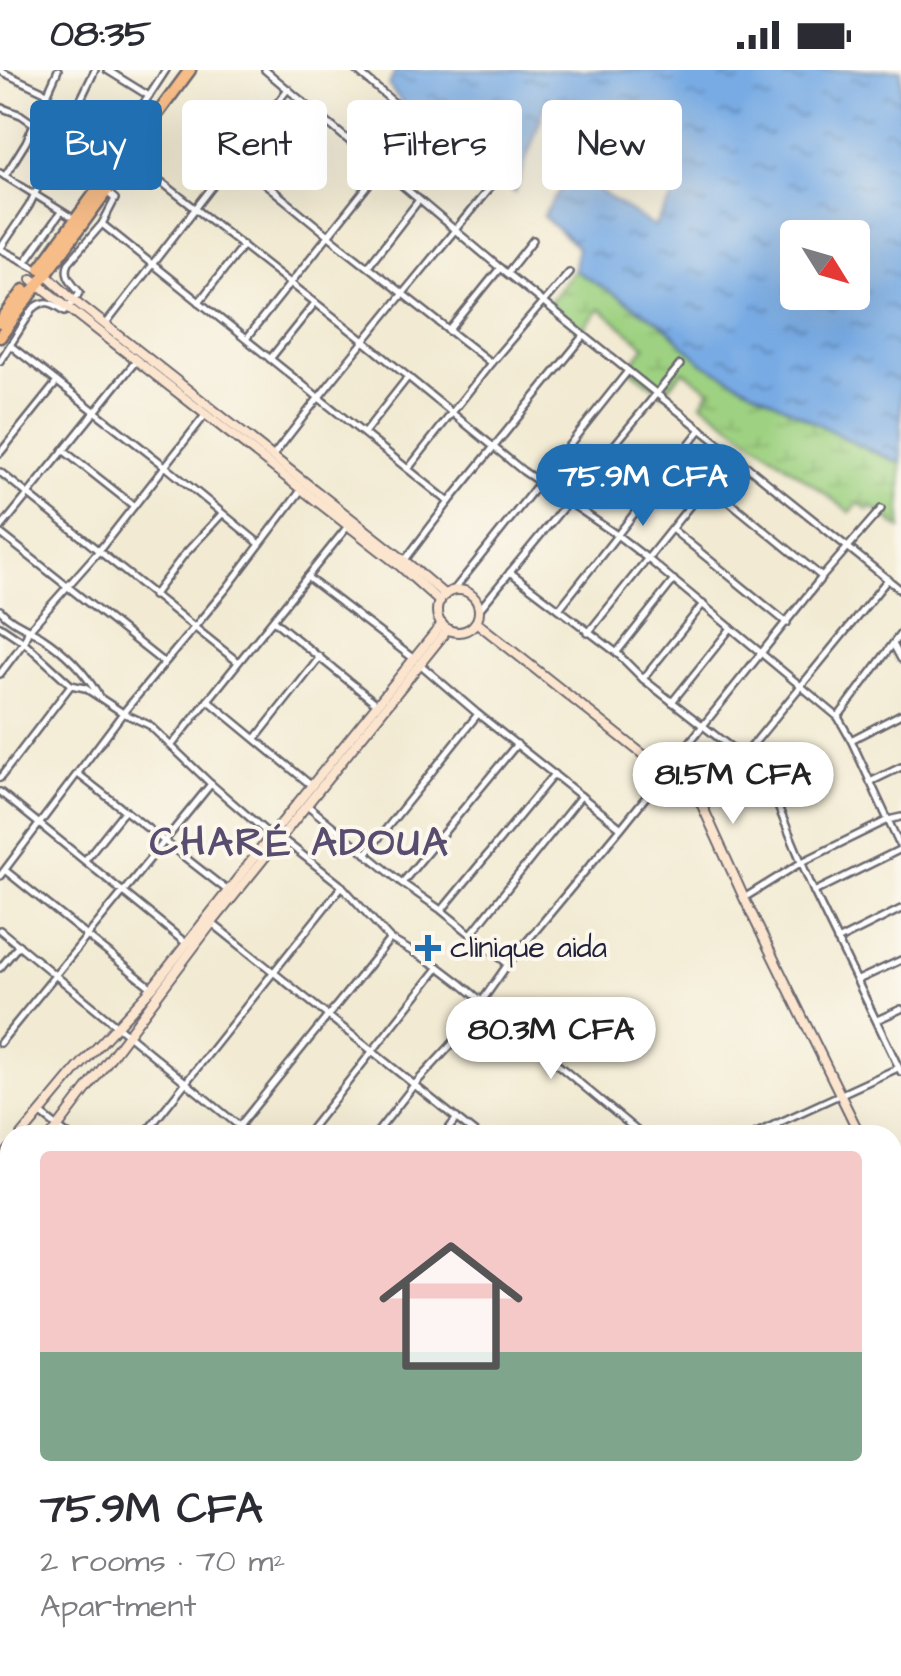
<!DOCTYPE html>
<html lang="en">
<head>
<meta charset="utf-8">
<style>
  :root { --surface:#fff; --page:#f7f7f7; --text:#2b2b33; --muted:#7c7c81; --accent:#1f6fb2 }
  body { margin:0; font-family:"Architects Daughter",sans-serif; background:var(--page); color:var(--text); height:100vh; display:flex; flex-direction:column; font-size:38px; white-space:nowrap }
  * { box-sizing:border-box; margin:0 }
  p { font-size:32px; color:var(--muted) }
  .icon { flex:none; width:55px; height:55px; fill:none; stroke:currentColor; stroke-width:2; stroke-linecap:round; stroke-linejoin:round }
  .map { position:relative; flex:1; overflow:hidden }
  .details { position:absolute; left:0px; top:1055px; width:902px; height:552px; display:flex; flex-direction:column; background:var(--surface); border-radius:30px 30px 0 0; box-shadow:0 10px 40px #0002 }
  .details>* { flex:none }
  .guide { position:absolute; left:30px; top:30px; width:842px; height:90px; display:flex; gap:20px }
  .needle { width:65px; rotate:127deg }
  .buttons { position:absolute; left:780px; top:150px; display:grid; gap:20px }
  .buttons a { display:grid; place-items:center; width:90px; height:90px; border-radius:10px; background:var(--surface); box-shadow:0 10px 40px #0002; font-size:50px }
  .price { position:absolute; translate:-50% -85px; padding:0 22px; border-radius:35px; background:#fff; color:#222; font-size:32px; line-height:65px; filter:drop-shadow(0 2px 5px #0008) }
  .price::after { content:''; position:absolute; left:50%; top:60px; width:30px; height:22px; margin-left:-15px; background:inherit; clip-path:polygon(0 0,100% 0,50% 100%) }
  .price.current { background:var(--accent); color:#fff }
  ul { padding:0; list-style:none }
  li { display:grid; align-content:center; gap:20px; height:530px; padding:0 40px }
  li span { display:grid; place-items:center; height:310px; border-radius:10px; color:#555 }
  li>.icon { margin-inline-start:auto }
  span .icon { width:180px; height:180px; fill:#fffc; stroke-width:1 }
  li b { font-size:42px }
  .tag { padding:0 35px; border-radius:10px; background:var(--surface); box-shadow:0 10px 40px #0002; font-size:35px; line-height:90px }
  .tag.current { background:var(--accent); color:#fff }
  .status { display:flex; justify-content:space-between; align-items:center; height:70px; padding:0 50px; background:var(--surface); direction:ltr }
  .status svg { height:28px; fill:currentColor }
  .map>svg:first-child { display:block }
  .wetland { fill:url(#wetland-marsh); stroke:#607a5e; stroke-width:2.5 }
  .water { fill:url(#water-ripples); stroke:#4d6690; stroke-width:2.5; fill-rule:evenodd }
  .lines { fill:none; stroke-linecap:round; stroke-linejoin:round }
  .street-casing { stroke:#6b6870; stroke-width:10 }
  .secondary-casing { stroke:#6b6870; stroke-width:12 }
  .highway-casing { stroke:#6b6870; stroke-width:15 }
  .street { stroke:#fff; stroke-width:5 }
  .secondary { stroke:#fce5cf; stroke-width:8 }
  .highway { stroke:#f7bd88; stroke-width:10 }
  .poi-dot { fill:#1f6fb2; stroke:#fbf7ec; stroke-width:4 }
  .labels { text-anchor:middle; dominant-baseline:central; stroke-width:8; stroke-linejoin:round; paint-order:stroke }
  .poi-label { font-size:30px; fill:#22223b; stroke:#fbf7ec; text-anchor:start }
  .district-label { font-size:40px; font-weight:bold; letter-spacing:2.5px; fill:#584d6e; stroke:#fbf7ec }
</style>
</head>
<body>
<div class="status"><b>08:35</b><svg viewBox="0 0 49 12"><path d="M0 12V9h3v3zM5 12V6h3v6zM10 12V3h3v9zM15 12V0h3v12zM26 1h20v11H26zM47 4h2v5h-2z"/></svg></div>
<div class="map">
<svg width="901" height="1606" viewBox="0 0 901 1606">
  <defs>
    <pattern id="wetland-marsh" width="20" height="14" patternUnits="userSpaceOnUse" patternTransform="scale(2.5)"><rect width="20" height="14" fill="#9ed181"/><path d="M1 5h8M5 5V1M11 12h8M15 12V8" fill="none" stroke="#88b370"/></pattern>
    <pattern id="water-ripples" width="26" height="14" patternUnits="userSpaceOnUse" patternTransform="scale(2.5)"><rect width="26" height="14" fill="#78abe4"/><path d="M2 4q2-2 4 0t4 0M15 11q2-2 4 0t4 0" fill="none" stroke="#628bba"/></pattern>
  </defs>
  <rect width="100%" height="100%" fill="#fbf7ec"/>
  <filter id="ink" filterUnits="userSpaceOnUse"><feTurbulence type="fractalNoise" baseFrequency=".01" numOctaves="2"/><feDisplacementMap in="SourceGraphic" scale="20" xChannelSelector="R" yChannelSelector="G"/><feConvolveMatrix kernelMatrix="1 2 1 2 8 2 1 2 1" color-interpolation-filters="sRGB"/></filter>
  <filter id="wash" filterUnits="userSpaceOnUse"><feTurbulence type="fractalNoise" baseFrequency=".0048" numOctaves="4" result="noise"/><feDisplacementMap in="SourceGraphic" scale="40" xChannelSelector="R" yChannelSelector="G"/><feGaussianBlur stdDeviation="2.25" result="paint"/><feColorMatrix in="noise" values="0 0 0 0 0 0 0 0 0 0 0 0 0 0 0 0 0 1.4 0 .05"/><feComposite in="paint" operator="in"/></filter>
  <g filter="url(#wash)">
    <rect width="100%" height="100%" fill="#f2ead2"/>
    <path class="wetland" d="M574 200 659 252 704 294 858 375 901 393V459L871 436 868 440 859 433 850 442 702 333 710 320 683 301 663 324 629 298 645 276 600 239 582 261 548 233Z"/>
    <path class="water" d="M395 0H901V393L858 375 704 294 659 252 574 200 577 177 543 146 572 103 654 157 683 113C639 83 592 57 548 27L515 123 461 71 412 45 389 16ZM798 168H852V222H798Z"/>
  </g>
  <g filter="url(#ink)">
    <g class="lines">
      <defs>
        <g id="street">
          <path d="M265 0 500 198 901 520"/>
          <path d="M0 1 47 23"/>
          <path d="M149 26 166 0"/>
          <path d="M0 37 21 45 34 54 113 95"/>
          <path d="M131 88 363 270 523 401 617 465 648 489 838 647 851 670 901 778"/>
          <path d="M103 89 149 26 107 0"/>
          <path d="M235 89 329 166 491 293"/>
          <path d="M0 103 74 149"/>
          <path d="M5 106 26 72 58 0"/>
          <path d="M102 154 449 432"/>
          <path d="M0 179 29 136 95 0"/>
          <path d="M0 179 37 198"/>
          <path d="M26 191 61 142"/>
          <path d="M368 196 419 130"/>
          <path d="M507 203 533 170"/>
          <path d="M199 232 243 175"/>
          <path d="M106 254 288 19"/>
          <path d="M449 261 500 198"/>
          <path d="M246 269 381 99"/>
          <path d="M11 276 165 396 260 474"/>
          <path d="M270 289 315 233"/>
          <path d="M0 291 33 239C45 228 53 233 65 241L80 222C72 212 63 205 69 192L102 154 115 129 108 123"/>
          <path d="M364 363 408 307"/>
          <path d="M63 380 134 436"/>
          <path d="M0 383 57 312"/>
          <path d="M273 386C343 294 418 206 491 116L356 0"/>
          <path d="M408 399 491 293 569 202"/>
          <path d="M0 402 238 592"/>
          <path d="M708 414 822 507"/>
          <path d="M0 459 136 291"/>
          <path d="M673 460 787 553"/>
          <path d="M0 463 164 593"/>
          <path d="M405 490 449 432 584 266"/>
          <path d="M510 502 617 583 643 609 761 701 766 708 814 822 901 1002"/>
          <path d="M307 507 414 589"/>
          <path d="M453 521 628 301"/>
          <path d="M153 526 183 486 221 445"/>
          <path d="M559 539 701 359"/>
          <path d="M0 540C12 553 26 557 41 566 64 581 85 602 98 625"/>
          <path d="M479 540 680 295"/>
          <path d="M273 550 377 634"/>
          <path d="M0 556 24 572 71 615 85 618 123 643 149 655 211 714 271 766 281 768 342 816 390 869 439 897 460 913 642 1065"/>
          <path d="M588 563 732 383"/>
          <path d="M893 574 901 589"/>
          <path d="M617 582 674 510"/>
          <path d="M421 595 478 644 620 757"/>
          <path d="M0 604 24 572 28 561 98 482 206 344"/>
          <path d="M643 609 703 534"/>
          <path d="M208 630 312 716"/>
          <path d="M672 632 731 558"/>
          <path d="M838 647 901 563"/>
          <path d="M256 668 320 587"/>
          <path d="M851 670 901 644"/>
          <path d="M172 675 348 456"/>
          <path d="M743 687 888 509"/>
          <path d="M78 704 228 821"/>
          <path d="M0 708 71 615"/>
          <path d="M870 712 901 697"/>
          <path d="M0 722 187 874"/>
          <path d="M307 735 402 813 441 840 508 894"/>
          <path d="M366 784 478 644"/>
          <path d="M85 790 125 740"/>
          <path d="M6 801 152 918"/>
          <path d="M0 806 123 643 227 518 302 419"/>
          <path d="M402 813 517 674"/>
          <path d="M814 822 901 779"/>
          <path d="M744 828 802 792 888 750 901 747"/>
          <path d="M442 840 554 704"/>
          <path d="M212 853 477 1065"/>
          <path d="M0 860 250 1065"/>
          <path d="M471 864 581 726"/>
          <path d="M837 871 901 839"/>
          <path d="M0 898 19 875"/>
          <path d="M858 910 901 890"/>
          <path d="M877 950 901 939"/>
          <path d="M0 973 211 714"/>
          <path d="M40 1043 68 1065"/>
          <path d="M776 1053 781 1065"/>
          <path d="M144 1065 342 816"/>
          <path d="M232 1065 390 869"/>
          <path d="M306 1065 439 897"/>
          <path d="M375 1065 414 1015 451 975 508 894 621 758 822 507 881 439"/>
          <path d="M444 1065 457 1048"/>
          <path d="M752 1065 898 998"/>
          <path d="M0 1180 10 1188"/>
          <path d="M0 1248 10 1236"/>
          <path d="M892 1267 901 1274"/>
          <path d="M0 1302 10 1310"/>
          <path d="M892 1330 901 1320"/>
          <path d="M0 1352 10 1341"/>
          <path d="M892 1406 901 1412"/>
          <path d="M0 1441 10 1428"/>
          <path d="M892 1466 901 1455"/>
          <path d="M892 1493 901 1500"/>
          <path d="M0 1508 10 1516"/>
          <path d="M0 1528 10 1515"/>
          <path d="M892 1575 901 1565"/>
          <path d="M892 1582 901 1589"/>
          <path d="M115 1598 125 1606"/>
          <path d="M209 1598 220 1606"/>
          <path d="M302 1598 313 1606"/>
          <path d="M415 1598 425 1606"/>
          <path d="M518 1598 529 1606"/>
          <path d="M634 1598 645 1606"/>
          <path d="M734 1598 744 1606"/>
          <path d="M818 1598 830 1606"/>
          <path d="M9 1606 16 1598"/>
          <path d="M83 1606 89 1598"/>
          <path d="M151 1606 158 1598"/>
          <path d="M304 1606 311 1598"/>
          <path d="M444 1606 451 1598"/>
          <path d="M558 1606 565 1598"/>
          <path d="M667 1606 674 1598"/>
          <path d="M780 1606 787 1598"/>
          <path d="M869 1606 876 1598"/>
        </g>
        <g id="secondary">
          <path d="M44 202 74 230 405 491 445 525"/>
          <path d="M32 209 400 496 440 532"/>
          <circle cx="458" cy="541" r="21"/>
          <path d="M476 552 694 725 701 733 744 828 860 1065"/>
          <path d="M22 1065 77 999 152 918 271 766 442 554"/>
          <path d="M52 1065 212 853 448 559"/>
          <path d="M0 1091 10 1079"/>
          <path d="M892 1132 901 1150"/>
          <path d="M0 1133 10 1120"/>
        </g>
        <g id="highway">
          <path d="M40 198 115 96 128 86"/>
          <path d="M0 253 24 220"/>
          <path d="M0 267 121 101 145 61 190 0"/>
        </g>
      </defs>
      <use href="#street" class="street-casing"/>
      <use href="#secondary" class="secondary-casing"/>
      <use href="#highway" class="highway-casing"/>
      <use href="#street" class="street"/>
      <use href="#secondary" class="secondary"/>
      <use href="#highway" class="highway"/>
    </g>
  </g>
  <path class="poi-dot" d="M423 863h10v10h10v10h-10v10h-10v-10h-10v-10h10z"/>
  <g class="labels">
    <g class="poi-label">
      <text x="450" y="878">clinique aida</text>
    </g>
    <g class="district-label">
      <text x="300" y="773">CHARÉ ADOUA</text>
    </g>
  </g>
</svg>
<div class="buttons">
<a><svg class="needle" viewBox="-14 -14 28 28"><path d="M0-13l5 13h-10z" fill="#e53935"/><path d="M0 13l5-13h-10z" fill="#7c7c81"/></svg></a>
</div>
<b class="price current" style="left:643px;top:459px">75.9M CFA</b>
<b class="price" style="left:733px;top:757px">81.5M CFA</b>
<b class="price" style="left:551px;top:1012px">80.3M CFA</b>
<div class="guide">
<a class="tag current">Buy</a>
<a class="tag">Rent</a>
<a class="tag">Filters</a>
<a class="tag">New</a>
</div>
<section class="details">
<ul>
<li><span style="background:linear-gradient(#f6c9c9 65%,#7fa58c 0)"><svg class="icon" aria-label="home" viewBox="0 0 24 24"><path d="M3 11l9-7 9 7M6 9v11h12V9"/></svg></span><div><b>75.9M CFA</b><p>2 rooms · 70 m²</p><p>Apartment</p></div></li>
</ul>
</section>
</div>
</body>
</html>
